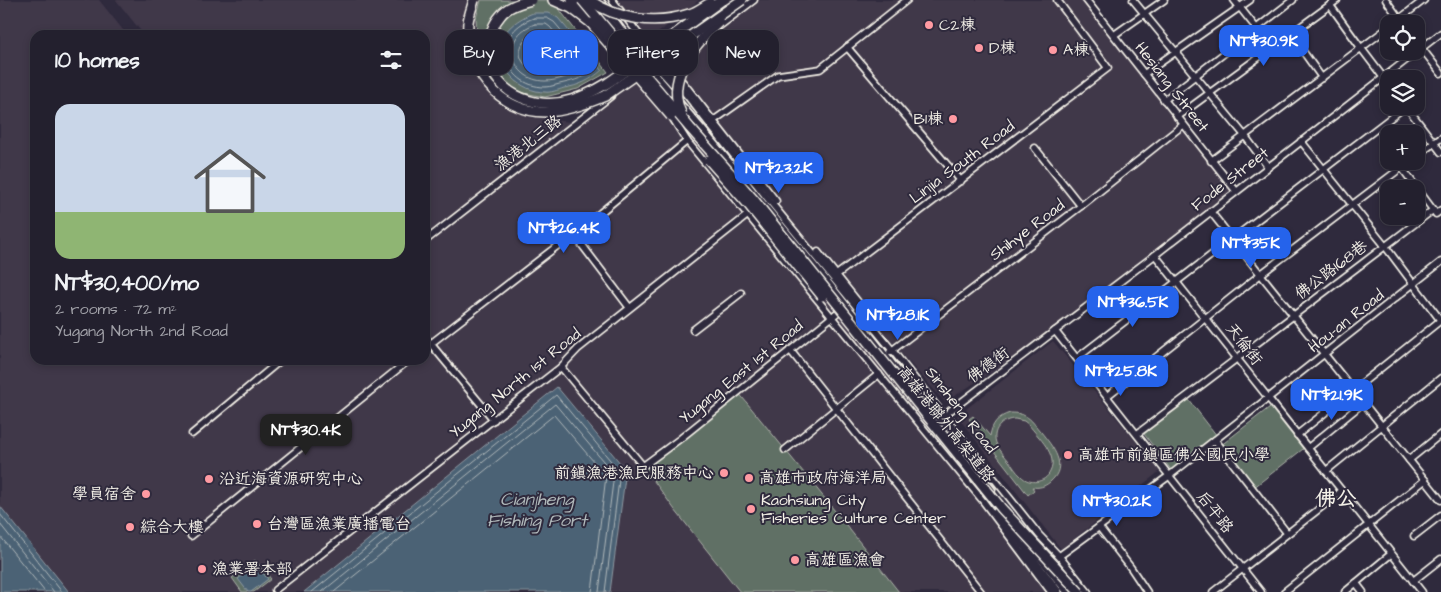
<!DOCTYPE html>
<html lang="en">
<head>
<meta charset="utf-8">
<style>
  :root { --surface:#23202e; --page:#2b2836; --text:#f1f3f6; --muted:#a3a3aa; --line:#403e4a; --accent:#2563eb }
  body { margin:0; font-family:"Architects Daughter","LXGW WenKai TC",sans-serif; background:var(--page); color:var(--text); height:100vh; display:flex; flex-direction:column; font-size:19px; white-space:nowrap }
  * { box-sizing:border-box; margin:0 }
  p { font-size:16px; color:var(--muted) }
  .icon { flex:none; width:28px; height:28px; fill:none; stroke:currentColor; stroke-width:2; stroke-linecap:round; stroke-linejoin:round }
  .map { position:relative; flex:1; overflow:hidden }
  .drawer { position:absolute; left:30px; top:30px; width:400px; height:335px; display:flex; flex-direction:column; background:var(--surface); border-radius:15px; box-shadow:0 2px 8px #0003,0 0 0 1px var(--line) }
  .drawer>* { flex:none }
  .top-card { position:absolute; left:445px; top:30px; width:475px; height:45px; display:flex; gap:10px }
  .controls { position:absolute; left:1380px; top:15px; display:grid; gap:10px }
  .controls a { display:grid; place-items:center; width:45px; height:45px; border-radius:10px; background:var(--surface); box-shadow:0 2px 8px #0003,0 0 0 1px var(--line); font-size:25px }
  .price { position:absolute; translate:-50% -42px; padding:0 11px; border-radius:10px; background:var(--accent); color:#fff; font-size:16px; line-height:32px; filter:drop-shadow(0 1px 2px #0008) }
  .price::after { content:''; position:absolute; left:50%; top:30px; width:15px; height:11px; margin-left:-8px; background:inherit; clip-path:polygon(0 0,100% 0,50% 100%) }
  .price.current { background:#222; color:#fff }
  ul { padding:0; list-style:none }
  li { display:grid; align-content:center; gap:10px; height:265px; padding:0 25px }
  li+li { border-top:1px solid var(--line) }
  li span { display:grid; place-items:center; height:155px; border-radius:15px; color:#555 }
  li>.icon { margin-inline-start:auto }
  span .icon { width:90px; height:90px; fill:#fffc; stroke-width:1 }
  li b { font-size:21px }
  h2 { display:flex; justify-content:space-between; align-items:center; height:60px; padding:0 25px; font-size:21px }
  .chip { padding:0 18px; border-radius:15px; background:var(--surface); box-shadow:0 2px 8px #0003,0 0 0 1px var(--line); font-size:18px; line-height:45px }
  .chip.current { background:var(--accent); color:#fff }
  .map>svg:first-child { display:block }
  .built { fill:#41374a }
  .green { fill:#606f65; stroke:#aab0a6; fill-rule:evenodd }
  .water { fill:#4b6275; stroke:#8f9ba3 }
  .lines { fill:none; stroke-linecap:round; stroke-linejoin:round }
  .shore { stroke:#b0b8ba; stroke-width:1 }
  .minor-casing { stroke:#f4f1e8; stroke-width:9 }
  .highway-casing { stroke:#f4f1e8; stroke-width:12 }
  .minor { stroke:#2f2a3d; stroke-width:5.5 }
  .highway { stroke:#2f2a3d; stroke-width:9 }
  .highway-bridge-casing { stroke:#f4f1e8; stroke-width:12; stroke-linecap:butt }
  .highway-bridge { stroke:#2f2a3d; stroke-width:9 }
  .poi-dot { fill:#ff9aa2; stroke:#2f2a3d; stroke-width:2 }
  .labels { text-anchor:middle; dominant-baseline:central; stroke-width:4; stroke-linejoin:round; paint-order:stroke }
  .poi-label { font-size:16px; fill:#f4f1e8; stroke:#2f2a3d; text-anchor:start }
  .street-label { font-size:16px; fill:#f4f1e8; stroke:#2f2a3d }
  .water-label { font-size:18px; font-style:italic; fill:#b0b8ba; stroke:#2f2a3d }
  .district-label { font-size:21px; font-weight:bold; fill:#f4f1e8; stroke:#2f2a3d }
</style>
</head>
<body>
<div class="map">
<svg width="1441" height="592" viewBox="0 0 1441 592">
  <rect width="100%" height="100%" fill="#2f2a3d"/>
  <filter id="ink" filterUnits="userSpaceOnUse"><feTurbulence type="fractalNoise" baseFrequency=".02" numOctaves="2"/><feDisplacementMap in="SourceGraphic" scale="10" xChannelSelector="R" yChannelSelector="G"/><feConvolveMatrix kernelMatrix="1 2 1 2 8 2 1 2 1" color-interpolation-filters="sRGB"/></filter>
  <g filter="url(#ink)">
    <g class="built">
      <path d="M0 0H99L127 35H35V360H425V35H144L116 0H509L501 77 509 99 528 117 570 122 642 70 1066 592H610L626 470 557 387 304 592H69L0 506Z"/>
      <path d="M616 0H699L648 41Z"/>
      <path d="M754 0H1086L1183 125 1237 186 1210 211 1055 331 945 402 833 278 666 67Z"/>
      <path d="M1053 341 1160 471 1061 549 957 416Z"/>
    </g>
    <g class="green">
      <path d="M481 0H552L608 72 578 89 545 97 513 91 478 60 476 18Z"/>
      <path d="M738 392 835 511 899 592H740L675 510 643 466Z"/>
      <path d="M1189 400 1217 436 1172 471 1144 434Z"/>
      <path d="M1270 407 1303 449 1253 488 1220 446Z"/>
      <path d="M1010 413C1015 413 1020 413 1025 416 1032 419 1036 427 1041 432 1053 447 1069 466 1050 482 1044 487 1039 488 1032 487L1034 490 1028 495 969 419 973 416 990 436C992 424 997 417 1010 413ZM1015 419 1024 421 1029 425C1038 437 1059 455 1050 472 1045 483 1029 485 1021 476 1016 472 1013 466 1009 461 1005 456 1000 451 997 445 990 431 1002 419 1015 419Z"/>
      <path d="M255 560 271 579 254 592H242L232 578Z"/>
    </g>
    <g class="water">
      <path d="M533 13H549L558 18 602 70C591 80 578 86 564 88 558 90 550 93 545 92 521 92 496 69 501 43 504 28 520 18 533 13Z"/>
      <path d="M557 387 626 470 610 592H304Z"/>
      <path d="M0 506 69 592H0Z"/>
      <path d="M256 565 268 579 251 592H248L238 579Z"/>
    </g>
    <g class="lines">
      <g class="shore">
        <path d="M534 18H547L554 22 593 68V71C586 77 573 81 564 83 558 84 551 87 545 87 504 87 488 33 534 18Z"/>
        <path d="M535 24H546L550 27 583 66V69C572 75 558 81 545 81 511 81 498 36 535 24Z"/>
        <path d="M536 32 546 33 571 63V66C560 71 544 76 533 70 513 61 518 39 536 32Z"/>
        <path d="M0 514 62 592"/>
        <path d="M0 524 54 592"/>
        <path d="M0 536 45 592"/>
        <path d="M312 592 556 395 620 472 605 592"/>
        <path d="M322 592 555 404 614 474 599 592"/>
        <path d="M334 592 554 415 606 476 592 592"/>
      </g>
      <defs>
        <g id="minor">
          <path d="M600 0 649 67 703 130 828 282 992 490"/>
          <path d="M612 0 768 199 892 350 1039 535 1059 556 1088 592"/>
          <path d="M1086 0 1236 191"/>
          <path d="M1133 0 1245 136 1268 167"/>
          <path d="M1234 0 1257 29 1271 49"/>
          <path d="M1386 0 1403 24"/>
          <path d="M600 8 635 57"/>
          <path d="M1393 24 1424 0"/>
          <path d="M1389 27 1361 48 1389 85"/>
          <path d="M717 28 754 0"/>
          <path d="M1114 35 1164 0"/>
          <path d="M1416 41 1441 73"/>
          <path d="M847 47 961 181"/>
          <path d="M1302 50 1322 78"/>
          <path d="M650 67H657L678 90"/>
          <path d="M663 69 692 48"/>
          <path d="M1144 74 1250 0"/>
          <path d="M678 76 776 201"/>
          <path d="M1164 100 1293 0"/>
          <path d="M670 114 687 141 983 501 1051 592"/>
          <path d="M1177 117 1337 0"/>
          <path d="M713 121 778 75 820 69 907 0"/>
          <path d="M1301 141 1385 246 1441 321"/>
          <path d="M1035 148 1081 206"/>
          <path d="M1416 156 1441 138"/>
          <path d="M1211 161 1361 48 1330 5"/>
          <path d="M1402 168 1436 214 1441 210"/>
          <path d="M1210 211 1441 500"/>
          <path d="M573 233 629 307"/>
          <path d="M425 241 611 96"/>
          <path d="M818 252 862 307"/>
          <path d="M1155 255 1422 592"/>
          <path d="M835 276 1108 68 1057 0"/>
          <path d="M693 330 741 293"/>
          <path d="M1055 331 1261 592"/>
          <path d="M425 337 494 420"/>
          <path d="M425 348 600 213 687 141"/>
          <path d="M790 350 981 592"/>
          <path d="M890 352 1081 206 1183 125"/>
          <path d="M1077 358 1406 106 1441 152"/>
          <path d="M561 367 643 466 681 438 843 308"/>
          <path d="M1107 396 1261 274 1410 161"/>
          <path d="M942 419 951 410 1155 255 1441 33"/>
          <path d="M192 434 281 360"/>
          <path d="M1137 434 1433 210"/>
          <path d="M1297 435 1441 320"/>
          <path d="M1215 440 1287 533"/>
          <path d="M1308 448 1363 403"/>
          <path d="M785 450 879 374"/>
          <path d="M1409 460 1441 434"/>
          <path d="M1326 471 1441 378"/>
          <path d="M1099 527 1131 568 1147 592"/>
          <path d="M191 536 409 360"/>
          <path d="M1414 536 1441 515"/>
          <path d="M1051 562 1169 476 1441 262"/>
          <path d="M1413 581 1441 559"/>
          <path d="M1356 583 1363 592"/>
          <path d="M275 590 561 367 578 349 749 214"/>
          <path d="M1213 592 1342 491"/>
          <path d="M1284 592 1425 480"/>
          <path d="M1345 592 1391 554"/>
        </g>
        <g id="highway">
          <path d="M553 0 571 8 591 23"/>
          <path d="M572 0 582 12"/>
          <path d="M998 512 1034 557"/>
          <path d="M1033 547 1069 592"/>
          <path d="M1027 553 1057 592"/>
        </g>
      </defs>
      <use href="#minor" class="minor-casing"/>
      <use href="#highway" class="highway-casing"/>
      <use href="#minor" class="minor"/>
      <use href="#highway" class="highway"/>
      <defs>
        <g id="highway-bridge">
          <path d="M474 0C472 7 469 15 468 22 465 68 498 112 546 112 567 111 586 104 605 96L742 0"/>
          <path d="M531 0C521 3 508 6 501 15 492 25 489 36 489 49 487 92 535 112 571 100 601 91 621 74 645 56 671 37 696 19 722 0"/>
          <path d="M582 0 690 128 754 200 1002 509 1079 592"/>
          <path d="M589 0C618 20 656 25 689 14 697 12 704 6 710 3"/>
          <path d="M591 23 671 116"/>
          <path d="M682 115C664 79 694 45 719 22"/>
          <path d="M709 160 748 204 822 296"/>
        </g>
      </defs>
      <use href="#highway-bridge" class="highway-bridge-casing"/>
      <use href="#highway-bridge" class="highway-bridge"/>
    </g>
  </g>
  <g class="poi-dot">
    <circle cx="929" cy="25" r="5"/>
    <circle cx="979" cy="48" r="5"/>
    <circle cx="1053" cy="50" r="5"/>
    <circle cx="953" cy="119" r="5"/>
    <circle cx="1068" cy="455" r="5"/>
    <circle cx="724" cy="473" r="5"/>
    <circle cx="749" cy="478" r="5"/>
    <circle cx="209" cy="479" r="5"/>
    <circle cx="146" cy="494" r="5"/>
    <circle cx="751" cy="509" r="5"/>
    <circle cx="257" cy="524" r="5"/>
    <circle cx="130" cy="527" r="5"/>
    <circle cx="795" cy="560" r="5"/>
    <circle cx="202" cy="569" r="5"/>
  </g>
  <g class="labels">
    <g class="poi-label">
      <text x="939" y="25">C2棟</text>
      <text x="989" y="48">D棟</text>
      <text x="1063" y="50">A棟</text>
      <text x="943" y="119" text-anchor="end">B1棟</text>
      <text x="1078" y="455">高雄市前鎮區佛公國民小學</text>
      <text x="714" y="473" text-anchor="end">前鎮漁港漁民服務中心</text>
      <text x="759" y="478">高雄市政府海洋局</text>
      <text x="219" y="479">沿近海資源研究中心</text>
      <text x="136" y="494" text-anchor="end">學員宿舍</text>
      <text x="761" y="500">Kaohsiung City<tspan x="761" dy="18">Fisheries Culture Center</tspan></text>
      <text x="267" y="524">台灣區漁業廣播電台</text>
      <text x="140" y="527">綜合大樓</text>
      <text x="805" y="560">高雄區漁會</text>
      <text x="212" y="569">漁業署本部</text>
    </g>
    <g class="street-label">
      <text transform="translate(1172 87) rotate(52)">Hesiang Street</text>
      <text transform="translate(528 143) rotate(-38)">漁港北三路</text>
      <text transform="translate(962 162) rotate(-37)">Linjia South Road</text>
      <text transform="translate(1230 179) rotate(-38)">Fode Street</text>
      <text transform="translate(1027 230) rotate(-37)">Shihye Road</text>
      <text transform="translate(1331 270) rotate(-37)">佛公路168巷</text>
      <text transform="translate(1346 321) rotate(-38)">Hou-an Road</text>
      <text transform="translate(1244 344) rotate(52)">天倫街</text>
      <text transform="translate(988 365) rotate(-37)">佛德街</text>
      <text transform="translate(741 372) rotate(-39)">Yugang East 1st Road</text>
      <text transform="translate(515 383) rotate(-39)">Yugang North 1st Road</text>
      <text transform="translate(961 410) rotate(52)">Sinsheng Road</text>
      <text transform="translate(946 424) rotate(51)">高雄港聯外高架道路</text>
      <text transform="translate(1215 512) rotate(52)">后平路</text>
    </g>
    <g class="water-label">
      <text x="537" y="499">Cianjheng<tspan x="537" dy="21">Fishing Port</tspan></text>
    </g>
    <g class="district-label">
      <text x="1336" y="498">佛公</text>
    </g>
  </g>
</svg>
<div class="controls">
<a><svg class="icon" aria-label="locate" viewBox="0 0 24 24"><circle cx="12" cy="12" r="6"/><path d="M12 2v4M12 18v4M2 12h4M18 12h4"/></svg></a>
<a><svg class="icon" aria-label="layers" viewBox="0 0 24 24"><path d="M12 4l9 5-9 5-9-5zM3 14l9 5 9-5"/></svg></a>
<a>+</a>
<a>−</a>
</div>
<b class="price" style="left:1264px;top:67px">NT$30.9K</b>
<b class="price" style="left:779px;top:194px">NT$23.2K</b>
<b class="price" style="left:564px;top:254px">NT$26.4K</b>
<b class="price" style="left:1251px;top:269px">NT$35K</b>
<b class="price" style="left:1133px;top:328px">NT$36.5K</b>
<b class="price" style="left:898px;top:341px">NT$28.1K</b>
<b class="price" style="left:1121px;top:397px">NT$25.8K</b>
<b class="price" style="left:1332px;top:421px">NT$21.9K</b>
<b class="price current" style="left:306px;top:456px">NT$30.4K</b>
<b class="price" style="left:1117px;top:527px">NT$30.2K</b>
<div class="top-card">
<a class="chip">Buy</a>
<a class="chip current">Rent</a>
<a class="chip">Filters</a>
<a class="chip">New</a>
</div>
<section class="drawer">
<h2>10 homes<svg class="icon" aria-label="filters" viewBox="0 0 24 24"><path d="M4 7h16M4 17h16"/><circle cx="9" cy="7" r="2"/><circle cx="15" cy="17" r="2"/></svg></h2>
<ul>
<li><span style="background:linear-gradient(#c9d6e8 70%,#8fb573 0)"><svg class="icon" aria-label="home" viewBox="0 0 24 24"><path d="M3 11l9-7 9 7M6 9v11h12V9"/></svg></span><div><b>NT$30,400/mo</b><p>2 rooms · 72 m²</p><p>Yugang North 2nd Road</p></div></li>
</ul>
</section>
</div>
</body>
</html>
